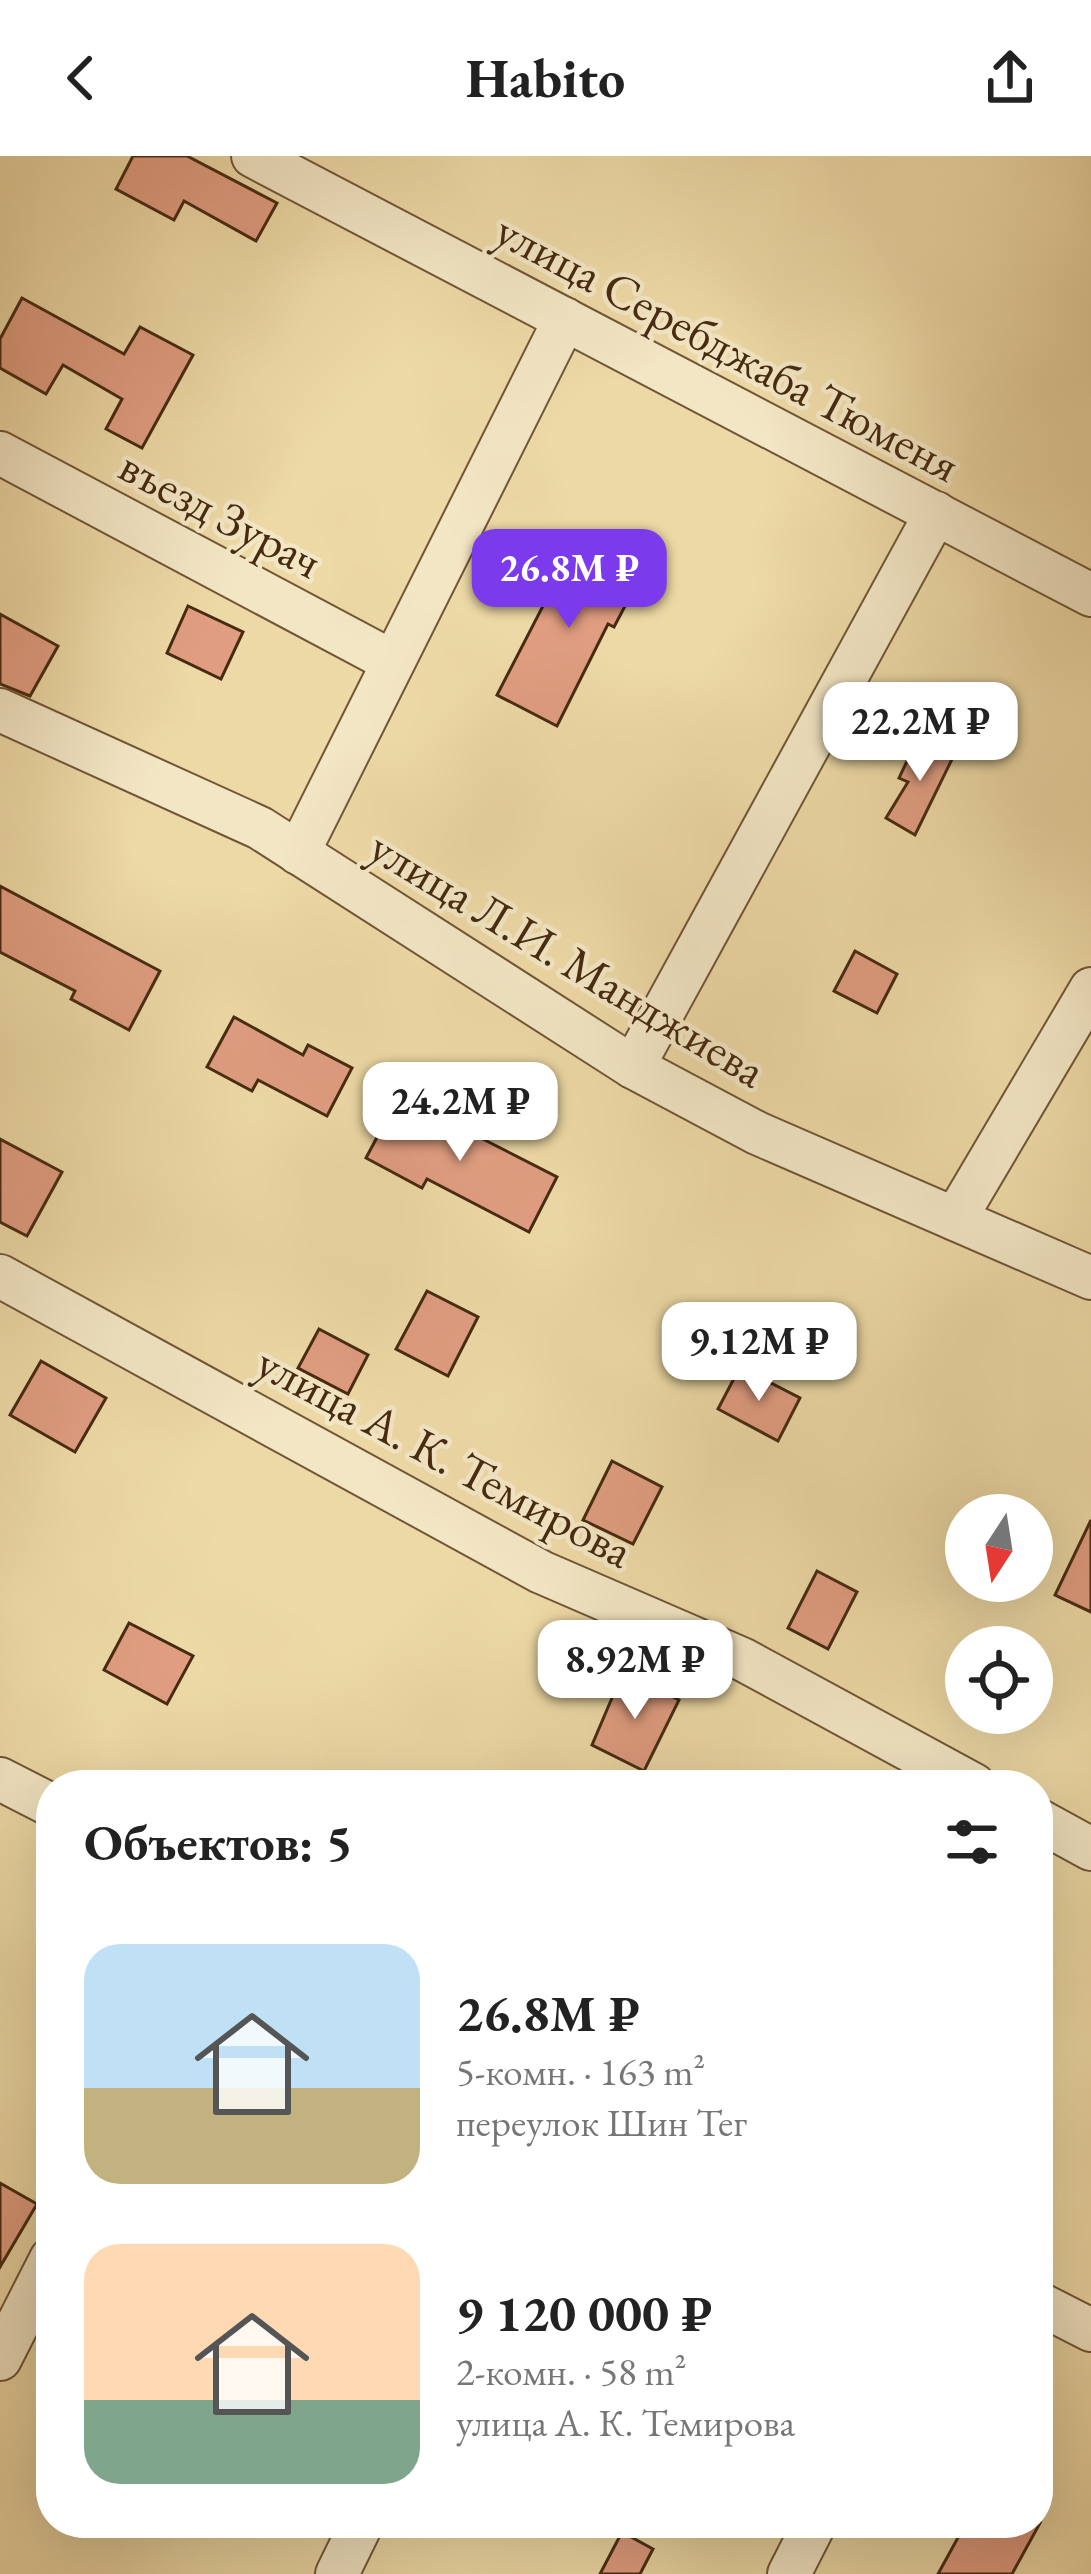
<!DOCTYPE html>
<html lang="ru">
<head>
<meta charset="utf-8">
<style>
  :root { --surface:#fff; --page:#f2f2f2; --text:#222; --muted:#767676; --accent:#7c3aed }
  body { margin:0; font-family:"EB Garamond",serif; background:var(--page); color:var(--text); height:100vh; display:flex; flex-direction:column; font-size:45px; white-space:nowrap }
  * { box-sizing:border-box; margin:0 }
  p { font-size:39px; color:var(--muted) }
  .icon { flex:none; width:66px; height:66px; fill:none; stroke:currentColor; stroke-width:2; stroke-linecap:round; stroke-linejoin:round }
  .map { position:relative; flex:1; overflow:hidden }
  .details { position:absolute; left:36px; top:1614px; width:1017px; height:768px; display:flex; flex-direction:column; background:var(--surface); border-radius:48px; box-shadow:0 12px 48px #0002 }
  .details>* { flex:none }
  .needle { width:78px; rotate:192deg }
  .controls { position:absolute; left:945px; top:1338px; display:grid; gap:24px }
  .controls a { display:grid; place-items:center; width:108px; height:108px; border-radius:50%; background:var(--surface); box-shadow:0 12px 48px #0002; font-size:60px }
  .price { position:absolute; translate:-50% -102px; padding:0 27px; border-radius:24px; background:#fff; color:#222; font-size:39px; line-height:78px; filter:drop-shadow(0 3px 6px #0008) }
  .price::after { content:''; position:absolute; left:50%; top:72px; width:36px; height:27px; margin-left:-18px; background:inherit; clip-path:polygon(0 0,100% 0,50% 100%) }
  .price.on { background:var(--accent); color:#fff }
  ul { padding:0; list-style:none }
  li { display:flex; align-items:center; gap:36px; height:300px; padding:0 48px }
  li span { display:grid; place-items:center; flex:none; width:336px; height:240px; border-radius:36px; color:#555 }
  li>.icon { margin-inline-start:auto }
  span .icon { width:144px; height:144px; fill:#fffc; stroke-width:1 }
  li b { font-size:51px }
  h2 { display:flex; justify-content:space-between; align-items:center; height:144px; padding:0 48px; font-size:51px }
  header { display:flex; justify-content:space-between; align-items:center; height:156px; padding:0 48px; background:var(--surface); font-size:54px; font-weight:700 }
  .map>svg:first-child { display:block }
  .building { fill:#e09d81; stroke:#462b10; stroke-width:3 }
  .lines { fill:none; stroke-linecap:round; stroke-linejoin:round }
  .minor-casing { stroke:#705636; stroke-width:46 }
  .minor { stroke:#f3e6c5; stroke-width:42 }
  .labels { text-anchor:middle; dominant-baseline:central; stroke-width:9; stroke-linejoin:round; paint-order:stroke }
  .street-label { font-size:48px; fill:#462b10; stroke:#f3e6c5 }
</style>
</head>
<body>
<header><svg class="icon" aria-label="back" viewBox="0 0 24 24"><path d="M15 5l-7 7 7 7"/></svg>Habito<svg class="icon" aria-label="share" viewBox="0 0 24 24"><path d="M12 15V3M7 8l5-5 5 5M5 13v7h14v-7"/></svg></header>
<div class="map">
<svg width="1091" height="2418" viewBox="0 0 1091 2418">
  <rect width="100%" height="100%" fill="#edd9a6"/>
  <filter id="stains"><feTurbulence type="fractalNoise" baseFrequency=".00167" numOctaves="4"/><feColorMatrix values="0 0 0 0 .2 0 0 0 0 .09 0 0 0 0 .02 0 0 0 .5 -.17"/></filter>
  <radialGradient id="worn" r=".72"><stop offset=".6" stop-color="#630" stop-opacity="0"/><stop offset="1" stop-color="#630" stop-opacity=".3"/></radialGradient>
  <g class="building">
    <path d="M133 0H187L277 47 256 85 184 45 174 64 116 33Z"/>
    <path d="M22 142 124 198 140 171 193 199 142 292 106 273 122 243 63 209 46 238 0 212V183Z"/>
    <path d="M578 382 643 416 614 471 608 468 557 570 497 539Z"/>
    <path d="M188 450 243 476 221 523 167 497Z"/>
    <path d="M0 458 58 490 30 540 0 528Z"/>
    <path d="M919 580 955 597 915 679 886 662 908 626 899 622Z"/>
    <path d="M0 730 160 815 129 874 71 843 75 835 0 796Z"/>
    <path d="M855 795 897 818 877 857 834 835Z"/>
    <path d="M234 861 303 899 308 889 352 912 327 960 258 924 252 935 207 911Z"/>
    <path d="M399 940 557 1021 529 1076 427 1023 422 1032 366 1002Z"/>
    <path d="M0 983 62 1016 27 1080 0 1066Z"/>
    <path d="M427 1135 478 1161 448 1220 396 1193Z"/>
    <path d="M319 1173 368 1199 348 1238 298 1212Z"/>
    <path d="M41 1205 106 1242 75 1296 10 1259Z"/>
    <path d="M740 1211 800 1242 778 1285 718 1253Z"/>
    <path d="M612 1305 662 1331 633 1388 583 1364Z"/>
    <path d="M1091 1364V1456L1055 1439Z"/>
    <path d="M817 1415 857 1436 828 1493 788 1472Z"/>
    <path d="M129 1467 193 1500 167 1548 104 1514Z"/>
    <path d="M623 1516 679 1544 644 1615 592 1589Z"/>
    <path d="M0 2027 37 2048 0 2111Z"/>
    <path d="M966 2367H1040L1012 2418H938Z"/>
    <path d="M622 2376 653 2393 640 2418H600Z"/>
  </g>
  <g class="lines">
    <defs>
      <g id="minor">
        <path d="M253 0 1091 439"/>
        <path d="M0 297 393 506"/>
        <path d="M0 554 260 672 633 911 757 977 1091 1122"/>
        <path d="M298 697 565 163"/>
        <path d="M633 911 936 357"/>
        <path d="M955 1063 1091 833"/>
        <path d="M0 1120 541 1416 742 1503 974 1629"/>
        <path d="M0 1623 51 1649"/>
        <path d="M1038 1664 1091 1693"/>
        <path d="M1038 2147 1091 2174"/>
        <path d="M0 2203 51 2103"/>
        <path d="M337 2418 362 2367"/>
        <path d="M789 2418 815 2367"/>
      </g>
    </defs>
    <use href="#minor" class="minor-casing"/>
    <use href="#minor" class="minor"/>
  </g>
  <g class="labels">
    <g class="street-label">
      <text transform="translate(728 191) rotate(28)">улица Серебджаба Тюменя</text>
      <text transform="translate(221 357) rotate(28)">въезд Зурач</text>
      <text transform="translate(568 802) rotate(31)">улица Л.И. Манджиева</text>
      <text transform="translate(445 1300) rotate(28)">улица А. К. Темирова</text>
    </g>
  </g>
  <rect width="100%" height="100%" filter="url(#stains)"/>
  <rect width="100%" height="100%" fill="url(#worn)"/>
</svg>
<div class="controls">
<a><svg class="needle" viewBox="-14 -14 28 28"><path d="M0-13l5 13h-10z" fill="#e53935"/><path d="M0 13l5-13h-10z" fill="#767676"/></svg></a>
<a><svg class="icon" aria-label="locate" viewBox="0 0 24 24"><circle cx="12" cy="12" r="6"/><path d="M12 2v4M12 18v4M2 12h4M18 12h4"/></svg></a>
</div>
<b class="price on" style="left:569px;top:475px">26.8M ₽</b>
<b class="price" style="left:920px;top:628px">22.2M ₽</b>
<b class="price" style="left:460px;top:1008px">24.2M ₽</b>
<b class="price" style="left:759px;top:1248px">9.12M ₽</b>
<b class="price" style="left:635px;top:1566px">8.92M ₽</b>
<section class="details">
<h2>Объектов: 5<svg class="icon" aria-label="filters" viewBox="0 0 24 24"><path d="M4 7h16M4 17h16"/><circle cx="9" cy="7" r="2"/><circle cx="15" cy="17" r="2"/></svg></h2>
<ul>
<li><span style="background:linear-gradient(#bfe0f5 60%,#c2b280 0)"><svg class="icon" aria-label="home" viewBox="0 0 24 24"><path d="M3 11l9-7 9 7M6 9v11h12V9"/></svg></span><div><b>26.8M ₽</b><p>5-комн. · 163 m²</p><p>переулок Шин Тег</p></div></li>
<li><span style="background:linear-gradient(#ffd9b3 65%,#7fa58c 0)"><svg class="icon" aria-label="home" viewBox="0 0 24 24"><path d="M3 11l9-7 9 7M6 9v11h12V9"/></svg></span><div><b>9 120 000 ₽</b><p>2-комн. · 58 m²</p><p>улица А. К. Темирова</p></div></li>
</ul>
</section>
</div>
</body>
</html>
